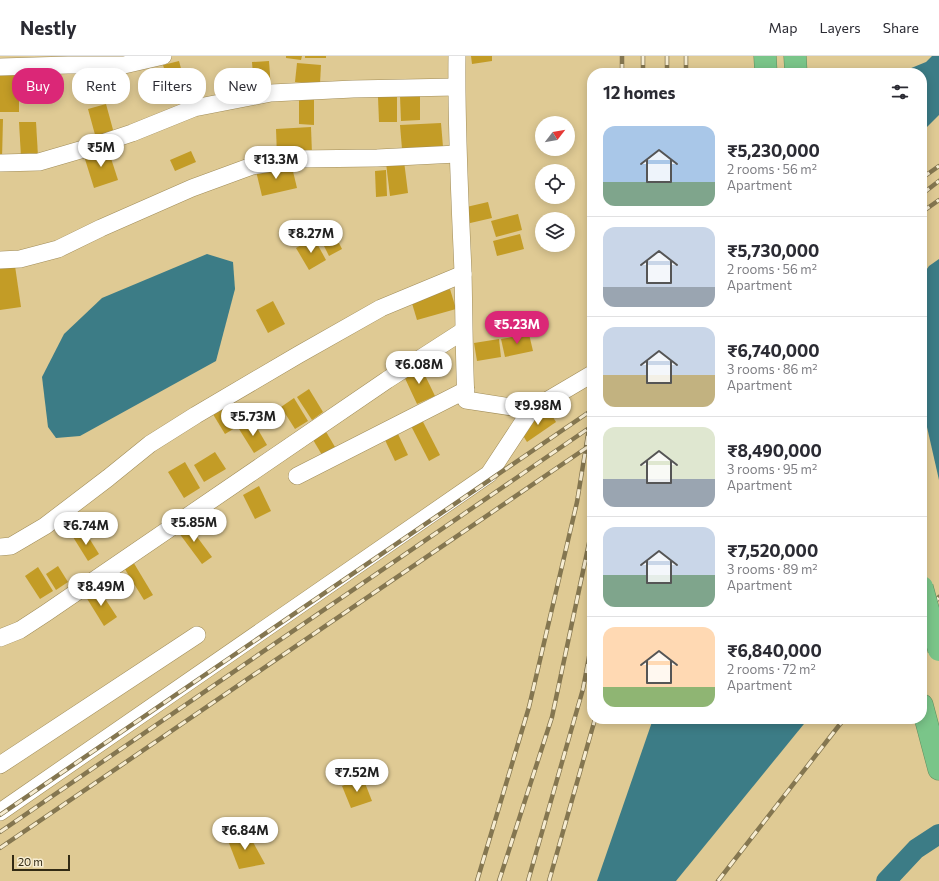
<!DOCTYPE html>
<html lang="en">
<head>
<meta charset="utf-8">
<style>
  :root { --surface:#fff; --page:#f2f2f3; --text:#2b2b33; --muted:#7c7c81; --line:#e1e1e2; --accent:#db2777 }
  body { margin:0; font-family:Commissioner,sans-serif; background:var(--page); color:var(--text); height:100vh; display:flex; flex-direction:column; font-size:15px; white-space:nowrap }
  * { box-sizing:border-box; margin:0 }
  p { font-size:13px; color:var(--muted) }
  .icon { flex:none; width:22px; height:22px; fill:none; stroke:currentColor; stroke-width:2; stroke-linecap:round; stroke-linejoin:round }
  .map { position:relative; flex:1; overflow:hidden }
  .details { position:absolute; left:587px; top:12px; width:340px; height:656px; display:flex; flex-direction:column; background:var(--surface); border-radius:16px; box-shadow:0 2px 10px #0003 }
  .details>* { flex:none }
  .top-card { position:absolute; left:12px; top:12px; width:380px; height:36px; display:flex; gap:8px }
  .needle { width:26px; rotate:59deg }
  .buttons { position:absolute; left:535px; top:60px; display:grid; gap:8px }
  .buttons a { display:grid; place-items:center; width:40px; height:40px; border-radius:50%; background:var(--surface); box-shadow:0 2px 10px #0003; font-size:20px }
  .scale { position:absolute; left:12px; bottom:10px; width:58px; box-sizing:border-box; padding-left:4px; border:2px solid #322a14; border-top:0; font-size:11px; line-height:14px; white-space:nowrap; color:#322a14; -webkit-text-stroke:3px #f6ecd1; paint-order:stroke }
  .price { position:absolute; translate:-50% -34px; padding:0 9px; border-radius:14px; background:#fff; color:#222; font-size:13px; line-height:26px; filter:drop-shadow(0 1px 2px #0008) }
  .price::after { content:''; position:absolute; left:50%; top:24px; width:12px; height:9px; margin-left:-6px; background:inherit; clip-path:polygon(0 0,100% 0,50% 100%) }
  .price.selected { background:var(--accent); color:#fff }
  ul { padding:0; list-style:none }
  li { display:flex; align-items:center; gap:12px; height:100px; padding:0 16px }
  li+li { border-top:1px solid var(--line) }
  li span { display:grid; place-items:center; flex:none; width:112px; height:80px; border-radius:12px; color:#555 }
  li>.icon { margin-inline-start:auto }
  span .icon { width:48px; height:48px; fill:#fffc; stroke-width:1 }
  li b { font-size:17px }
  h2 { display:flex; justify-content:space-between; align-items:center; height:48px; padding:0 16px; font-size:17px }
  .pill { padding:0 14px; border-radius:16px; background:var(--surface); box-shadow:0 2px 10px #0003; font-size:14px; line-height:36px }
  .pill.selected { background:var(--accent); color:#fff }
  header { display:flex; align-items:center; gap:24px; box-sizing:border-box; height:56px; padding:0 20px; background:var(--surface); border-bottom:1px solid var(--line) }
  header strong { font-size:19px }
  nav { display:flex; gap:22px; margin-inline-start:auto; font-size:14px }
  .map>svg:first-child { display:block }
  .water { fill:#3c7c86 }
  .lines { fill:none; stroke-linecap:round; stroke-linejoin:round }
  .canal { stroke:#3c7c86; stroke-width:20 }
  .building { fill:#c39c26 }
  .street-casing { stroke:#a08c58; stroke-width:18 }
  .highway-casing { stroke:#618f60; stroke-width:23 }
  .street { stroke:#fff; stroke-width:17 }
  .highway { stroke:#7ac589; stroke-width:22 }
  .rail-casing { stroke:#847650; stroke-width:4.5 }
  .rail { stroke:#f6ecd1; stroke-width:3; stroke-dasharray:9; stroke-linecap:butt }
  .highway-bridge-casing { stroke:#618f60; stroke-width:23; stroke-linecap:butt }
  .highway-bridge { stroke:#7ac589; stroke-width:22 }
</style>
</head>
<body>
<header>
<strong>Nestly</strong>
<nav><a>Map</a><a>Layers</a><a>Share</a></nav>
</header>
<div class="map">
<svg width="939" height="825" viewBox="0 0 939 825">
  <rect width="100%" height="100%" fill="#dfca94"/>
  <g class="water">
    <path d="M932 0H939V59L922 76V17H899L926 6Z"/>
    <path d="M207 198 233 206 235 233 216 305 80 380 56 382 48 371 42 321 64 278 102 242Z"/>
    <path d="M939 203V424L922 349V220L929 210Z"/>
    <path d="M653 663H808L676 825H597Z"/>
  </g>
  <g class="lines">
    <path class="canal" d="M886 825 916 793 939 778"/>
  </g>
  <g class="building">
    <path d="M286 0H302L301 4 286 2Z"/>
    <rect x="305" y="0" width="21" height="2"/>
    <path d="M471 0H492V5L472 8Z"/>
    <path d="M179 5 186 31 171 35 163 9Z"/>
    <path d="M269 5 271 33 254 34 252 6Z"/>
    <path d="M297 7 321 9 320 28 295 26Z"/>
    <path d="M115 13 123 41 107 44 100 17Z"/>
    <path d="M24 17 45 18 44 29 24 28Z"/>
    <path d="M98 18 105 45 93 47 86 22Z"/>
    <rect x="0" y="19" width="19" height="37"/>
    <path d="M420 39V64L401 65 400 40Z"/>
    <path d="M299 41H314V69L299 68Z"/>
    <path d="M378 41H397V66H379Z"/>
    <path d="M106 48 115 81 97 86 88 53Z"/>
    <path d="M0 63H3L2 103H0Z"/>
    <path d="M19 66H36L38 100 21 101Z"/>
    <path d="M441 67 443 91 402 93 400 69Z"/>
    <path d="M311 71 312 98 277 100 276 73Z"/>
    <path d="M108 93 118 124 94 132 84 100Z"/>
    <path d="M191 95 196 106 175 115 170 104Z"/>
    <path d="M404 105 408 137 390 140 386 107Z"/>
    <path d="M291 107 297 132 262 140 256 115Z"/>
    <path d="M386 114 387 140 376 141 375 115Z"/>
    <path d="M488 146 492 162 466 168 462 152Z"/>
    <path d="M518 158 522 174 496 181 491 165Z"/>
    <path d="M329 167 342 193 329 200 316 174Z"/>
    <path d="M520 178 524 193 497 200 493 185Z"/>
    <path d="M314 182 326 204 309 214 296 192Z"/>
    <path d="M15 210 21 251 0 254V212Z"/>
    <path d="M450 233 456 253 417 264 411 244Z"/>
    <path d="M273 245 285 268 268 277 256 254Z"/>
    <path d="M529 278 533 295 505 301 501 283Z"/>
    <path d="M499 283 501 301 477 305 474 287Z"/>
    <path d="M420 309 435 340 417 348 403 318Z"/>
    <path d="M309 333 323 356 312 364 297 341Z"/>
    <path d="M294 342 308 365 295 373 281 351Z"/>
    <path d="M226 346 240 369 225 378 211 355Z"/>
    <path d="M548 353 556 366 527 386 519 373Z"/>
    <path d="M420 360 440 399 429 405 409 366Z"/>
    <path d="M253 365 267 389 254 397 239 373Z"/>
    <path d="M325 374 335 391 322 399 312 382Z"/>
    <path d="M398 378 408 399 395 405 385 384Z"/>
    <path d="M215 396 226 413 204 426 194 409Z"/>
    <path d="M185 406 200 432 184 442 168 416Z"/>
    <path d="M259 430 271 455 255 463 243 439Z"/>
    <path d="M186 466 212 501 202 508 176 473Z"/>
    <path d="M84 474 99 498 88 505 73 481Z"/>
    <path d="M132 504 153 539 144 544 123 510Z"/>
    <path d="M58 510 68 526 56 534 46 518Z"/>
    <path d="M38 511 53 535 40 543 25 520Z"/>
    <path d="M98 532 117 561 104 570 86 541Z"/>
    <path d="M363 722 372 745 351 752 342 730Z"/>
    <path d="M248 777 265 808 239 813 227 782Z"/>
  </g>
  <g class="lines">
    <defs>
      <g id="street">
        <path d="M0 11 68 9H124L163 0"/>
        <path d="M0 107 39 106 87 92 132 77 194 52 271 37 353 33 456 31"/>
        <path d="M0 204 20 203 58 193 101 172 192 132 252 110 299 103 377 102 457 98"/>
        <path d="M531 354 592 318"/>
        <path d="M297 420 466 334"/>
        <path d="M0 491 11 490 45 470 108 422 150 388 196 359 298 299 381 252 463 218"/>
        <path d="M0 582 20 574 46 557 387 324 463 275"/>
        <path d="M0 709 197 579"/>
        <path d="M0 756 489 418 531 354 466 344C464 301 464 259 463 216 460 144 456 72 457 0"/>
      </g>
      <g id="highway">
        <path d="M765 0 766 17"/>
        <path d="M795 0 796 17"/>
        <path d="M922 649 939 713"/>
      </g>
    </defs>
    <use href="#street" class="street-casing"/>
    <use href="#highway" class="highway-casing"/>
    <use href="#street" class="street"/>
    <use href="#highway" class="highway"/>
    <defs>
      <g id="rail">
        <path d="M643 0V17"/>
        <path d="M667 0V17"/>
        <path d="M686 0V17"/>
        <path d="M622 17V0"/>
        <path d="M922 122 939 110"/>
        <path d="M922 138 939 125"/>
        <path d="M922 156 939 144"/>
        <path d="M922 563 939 541"/>
        <path d="M0 759 592 354"/>
        <path d="M0 776 592 370"/>
        <path d="M0 792 592 388"/>
        <path d="M477 825 529 651 577 446 592 354"/>
        <path d="M499 825 552 661 592 473"/>
        <path d="M528 825 583 633 592 585"/>
        <path d="M549 825 595 663"/>
        <path d="M718 825 844 663"/>
      </g>
    </defs>
    <use href="#rail" class="rail-casing"/>
    <use href="#rail" class="rail"/>
    <defs>
      <path id="highway-bridge" d="M922 531 939 594"/>
    </defs>
    <use href="#highway-bridge" class="highway-bridge-casing"/>
    <use href="#highway-bridge" class="highway-bridge"/>
  </g>
</svg>
<div class="buttons">
<a><svg class="needle" viewBox="-14 -14 28 28"><path d="M0-13l5 13h-10z" fill="#e53935"/><path d="M0 13l5-13h-10z" fill="#7c7c81"/></svg></a>
<a><svg class="icon" aria-label="locate" viewBox="0 0 24 24"><circle cx="12" cy="12" r="6"/><path d="M12 2v4M12 18v4M2 12h4M18 12h4"/></svg></a>
<a><svg class="icon" aria-label="layers" viewBox="0 0 24 24"><path d="M12 4l9 5-9 5-9-5zM3 14l9 5 9-5"/></svg></a>
</div>
<div class="scale">20 m</div>
<b class="price" style="left:101px;top:112px">₹5M</b>
<b class="price" style="left:276px;top:124px">₹13.3M</b>
<b class="price" style="left:311px;top:198px">₹8.27M</b>
<b class="price selected" style="left:517px;top:289px">₹5.23M</b>
<b class="price" style="left:419px;top:329px">₹6.08M</b>
<b class="price" style="left:538px;top:370px">₹9.98M</b>
<b class="price" style="left:253px;top:381px">₹5.73M</b>
<b class="price" style="left:194px;top:487px">₹5.85M</b>
<b class="price" style="left:86px;top:490px">₹6.74M</b>
<b class="price" style="left:101px;top:551px">₹8.49M</b>
<b class="price" style="left:357px;top:737px">₹7.52M</b>
<b class="price" style="left:245px;top:795px">₹6.84M</b>
<div class="top-card">
<a class="pill selected">Buy</a>
<a class="pill">Rent</a>
<a class="pill">Filters</a>
<a class="pill">New</a>
</div>
<section class="details">
<h2>12 homes<svg class="icon" aria-label="filters" viewBox="0 0 24 24"><path d="M4 7h16M4 17h16"/><circle cx="9" cy="7" r="2"/><circle cx="15" cy="17" r="2"/></svg></h2>
<ul>
<li><span style="background:linear-gradient(#a9c7e8 70%,#7fa58c 0)"><svg class="icon" aria-label="home" viewBox="0 0 24 24"><path d="M3 11l9-7 9 7M6 9v11h12V9"/></svg></span><div><b>₹5,230,000</b><p>2 rooms · 56 m²</p><p>Apartment</p></div></li>
<li><span style="background:linear-gradient(#c9d6e8 75%,#9aa5b1 0)"><svg class="icon" aria-label="home" viewBox="0 0 24 24"><path d="M3 11l9-7 9 7M6 9v11h12V9"/></svg></span><div><b>₹5,730,000</b><p>2 rooms · 56 m²</p><p>Apartment</p></div></li>
<li><span style="background:linear-gradient(#c9d6e8 60%,#c2b280 0)"><svg class="icon" aria-label="home" viewBox="0 0 24 24"><path d="M3 11l9-7 9 7M6 9v11h12V9"/></svg></span><div><b>₹6,740,000</b><p>3 rooms · 86 m²</p><p>Apartment</p></div></li>
<li><span style="background:linear-gradient(#dfe7d0 65%,#9aa5b1 0)"><svg class="icon" aria-label="home" viewBox="0 0 24 24"><path d="M3 11l9-7 9 7M6 9v11h12V9"/></svg></span><div><b>₹8,490,000</b><p>3 rooms · 95 m²</p><p>Apartment</p></div></li>
<li><span style="background:linear-gradient(#c9d6e8 60%,#7fa58c 0)"><svg class="icon" aria-label="home" viewBox="0 0 24 24"><path d="M3 11l9-7 9 7M6 9v11h12V9"/></svg></span><div><b>₹7,520,000</b><p>3 rooms · 89 m²</p><p>Apartment</p></div></li>
<li><span style="background:linear-gradient(#ffd9b3 75%,#8fb573 0)"><svg class="icon" aria-label="home" viewBox="0 0 24 24"><path d="M3 11l9-7 9 7M6 9v11h12V9"/></svg></span><div><b>₹6,840,000</b><p>2 rooms · 72 m²</p><p>Apartment</p></div></li>
</ul>
</section>
</div>
</body>
</html>
